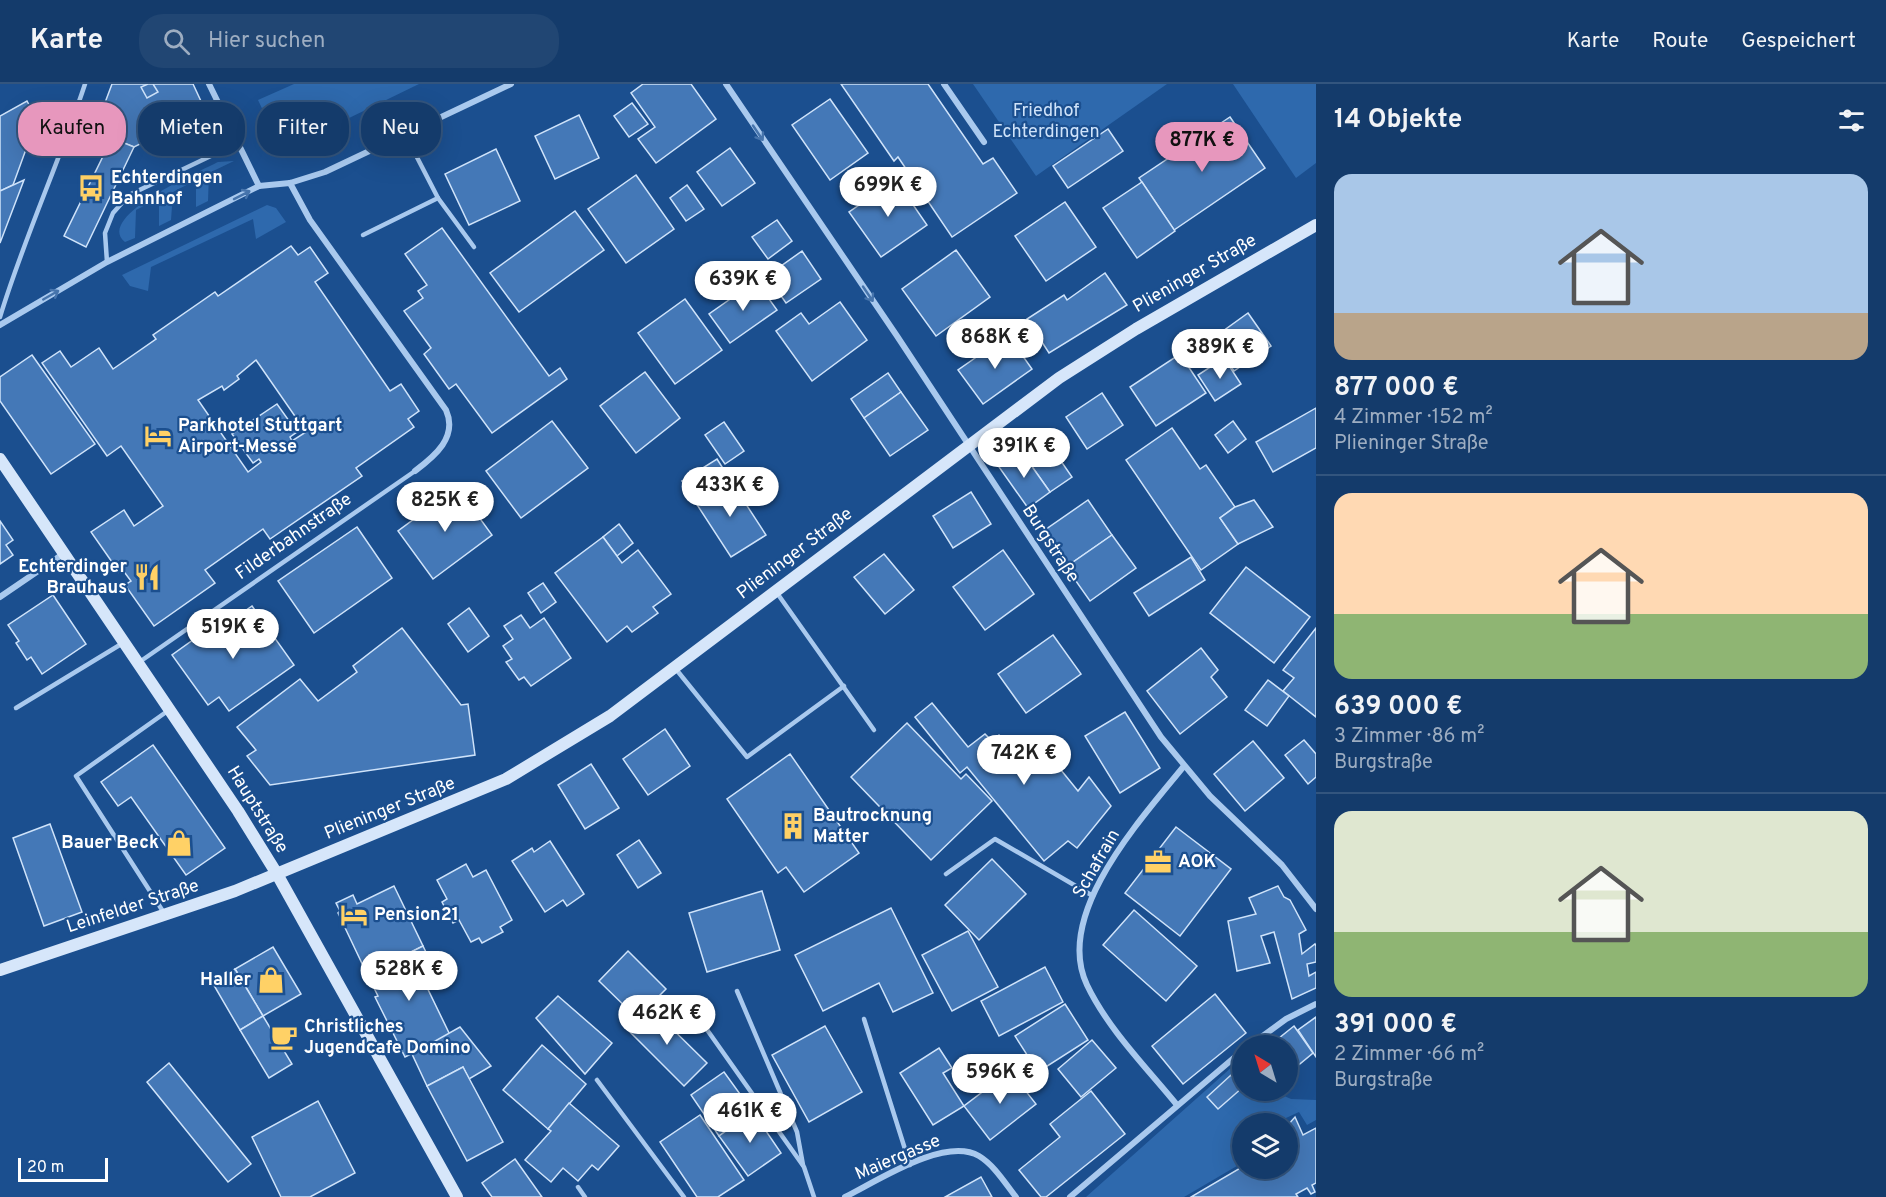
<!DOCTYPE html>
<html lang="de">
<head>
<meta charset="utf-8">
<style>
  :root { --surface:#143b6b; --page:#214673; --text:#f1f3f6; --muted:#9dadc1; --line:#33557e; --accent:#e797bd }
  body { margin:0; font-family:Overpass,sans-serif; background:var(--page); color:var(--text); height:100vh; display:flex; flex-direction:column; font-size:22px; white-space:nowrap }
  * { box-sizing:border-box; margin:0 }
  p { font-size:20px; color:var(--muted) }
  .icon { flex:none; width:33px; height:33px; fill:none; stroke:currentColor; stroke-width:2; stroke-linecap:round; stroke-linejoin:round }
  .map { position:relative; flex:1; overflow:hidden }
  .panel { display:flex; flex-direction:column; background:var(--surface); width:570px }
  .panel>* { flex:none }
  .top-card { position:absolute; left:18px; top:18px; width:570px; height:54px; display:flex; gap:12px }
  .needle { width:39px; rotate:322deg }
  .fabs { position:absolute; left:1232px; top:951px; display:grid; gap:12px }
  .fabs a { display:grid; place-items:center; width:66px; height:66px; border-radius:50%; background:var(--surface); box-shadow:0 6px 24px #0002,0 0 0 2px var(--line); font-size:30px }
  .scale { position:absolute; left:18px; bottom:15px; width:90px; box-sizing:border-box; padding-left:6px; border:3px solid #fff; border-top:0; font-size:16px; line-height:21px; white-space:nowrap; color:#fff; -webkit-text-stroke:4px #1b4f8f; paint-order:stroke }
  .price { position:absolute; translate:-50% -51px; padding:0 14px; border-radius:21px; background:#fff; color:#222; font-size:20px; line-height:39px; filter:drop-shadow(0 2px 3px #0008) }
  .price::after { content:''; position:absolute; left:50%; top:36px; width:18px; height:14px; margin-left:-9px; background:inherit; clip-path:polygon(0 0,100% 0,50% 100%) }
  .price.current { background:var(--accent); color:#111 }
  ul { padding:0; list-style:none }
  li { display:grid; align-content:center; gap:12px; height:318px; padding:0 18px }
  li+li { border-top:2px solid var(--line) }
  li span { display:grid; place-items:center; height:186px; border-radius:18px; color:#555 }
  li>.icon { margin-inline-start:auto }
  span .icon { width:108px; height:108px; fill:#fffc; stroke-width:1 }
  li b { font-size:26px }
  h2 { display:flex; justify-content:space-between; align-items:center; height:72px; padding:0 18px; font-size:26px }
  .pill { padding:0 21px; border-radius:24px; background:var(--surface); box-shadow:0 6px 24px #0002,0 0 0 2px var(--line); font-size:21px; line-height:54px }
  .pill.current { background:var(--accent); color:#111 }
  header { display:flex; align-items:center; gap:36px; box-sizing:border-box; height:84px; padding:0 30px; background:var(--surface); border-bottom:2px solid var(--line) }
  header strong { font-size:28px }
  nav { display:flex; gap:33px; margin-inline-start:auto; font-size:21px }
  .search { width:420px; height:54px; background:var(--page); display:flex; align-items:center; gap:15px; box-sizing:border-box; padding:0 21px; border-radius:24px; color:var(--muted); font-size:22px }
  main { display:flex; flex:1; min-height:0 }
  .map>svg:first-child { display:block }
  .green { fill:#2e69ad }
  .building { fill:#4478b7; stroke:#cfe3fa; stroke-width:1.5; fill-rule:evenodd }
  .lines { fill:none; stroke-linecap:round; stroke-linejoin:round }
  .lane { stroke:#a9c9ee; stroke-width:4.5 }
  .street { stroke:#a9c9ee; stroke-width:6 }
  .secondary { stroke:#d6e6fa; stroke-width:12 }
  .oneway { stroke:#4674ac }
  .labels { text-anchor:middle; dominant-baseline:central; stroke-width:4.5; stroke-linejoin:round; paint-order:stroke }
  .park-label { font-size:18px; fill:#cfe3fa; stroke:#1b4f8f }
  .poi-label { font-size:18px; font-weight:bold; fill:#fff; stroke:#1b4f8f; text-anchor:start }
  .street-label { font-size:18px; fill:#fff; stroke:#1b4f8f }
</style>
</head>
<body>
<header>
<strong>Karte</strong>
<div class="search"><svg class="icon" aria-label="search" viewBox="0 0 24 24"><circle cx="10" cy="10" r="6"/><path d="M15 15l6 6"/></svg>Hier suchen</div>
<nav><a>Karte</a><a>Route</a><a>Gespeichert</a></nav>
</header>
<main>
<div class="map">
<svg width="1316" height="1113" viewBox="0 0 1316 1113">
  <rect width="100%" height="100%" fill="#1b4f8f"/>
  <g class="green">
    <path d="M294 0H419L310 53 306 45 278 58 258 16Z"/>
    <path d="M973 0H1167L1036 92Z"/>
    <path d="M1233 0H1316V79L1296 94Z"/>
    <path d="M234 77 209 89 208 117 196 123V96L173 108 171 136 159 142V114L136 126 135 154 125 158C94 132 203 86 218 78Z"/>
    <path d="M267 121 276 124 286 138 256 155 253 135 151 183 148 207 130 202 122 191Z"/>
    <path d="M1242 974V1006L1273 1007 1291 1015 1316 1016V1036L1307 1041 1299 1028 1275 1039 1242 1040V1079L1184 1113H1086Z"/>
  </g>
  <g class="building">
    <path d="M112 0H193L206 28 134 63 94 48Z"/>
    <path d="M148 0H153L158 8 147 14 141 3Z"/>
    <path d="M643 0H691L716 35 656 79 638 55 655 43 631 9Z"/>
    <path d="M841 0H928L983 80 993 74 1017 109 952 153 898 73 894 77Z"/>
    <path d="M830 15 868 69 830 96 792 41Z"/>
    <path d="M27 17 37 35 13 101 0 107V32Z"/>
    <path d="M632 19 648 40 629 53 614 32Z"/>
    <path d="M579 31 599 74 555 95 535 52Z"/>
    <path d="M1230 33 1265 84 1174 146 1139 94Z"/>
    <path d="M1108 45 1123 67 1068 104 1053 82Z"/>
    <path d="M112 54 134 63 86 163 64 152Z"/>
    <path d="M730 64 755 99 722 122 697 88Z"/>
    <path d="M496 65 520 117 469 141 445 90Z"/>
    <path d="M636 91 674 145 626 179 588 125Z"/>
    <path d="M24 96 0 159V107Z"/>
    <path d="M896 96 927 141 881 173 849 128Z"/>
    <path d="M1142 98 1175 147 1137 174 1103 124Z"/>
    <path d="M687 101 704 125 686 137 670 114Z"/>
    <path d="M1065 118 1096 163 1046 197 1015 152Z"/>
    <path d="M575 127 604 166 519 228 490 189Z"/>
    <path d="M777 136 792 157 768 175 752 153Z"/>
    <path d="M442 144 549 292 560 284 567 295 492 349 456 300 449 305 424 270 431 264 404 227 423 214 418 207 427 201 405 170Z"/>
    <path d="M291 162 298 171 310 163 328 189 315 198 390 307 401 300 419 327 408 335 414 343 356 384 362 392 270 455 263 445 205 486 215 499 154 542 125 501 131 497 122 485 119 488 91 448 124 426 134 442 163 422 121 362 107 372 42 279 60 267 71 283 99 264 113 285 156 255 153 251 215 208 218 212ZM256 276 306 348 292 357 290 353 297 348 277 320 232 350 253 379 259 375 261 378 248 388 198 316 222 302 224 306 239 295 237 292Z"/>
    <path d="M956 166 990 213 936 252 902 205Z"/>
    <path d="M802 167 821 195 786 219 767 192Z"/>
    <path d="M1105 189 1127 221 1049 269 1027 235 1064 211 1067 216Z"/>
    <path d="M756 197 777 226 730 259 709 230Z"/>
    <path d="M685 215 722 266 675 300 638 249Z"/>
    <path d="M840 218 867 256 812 297 776 247 801 229 809 240Z"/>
    <path d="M1248 229 1271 262 1234 287 1212 255Z"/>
    <path d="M1008 251 1032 285 983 320 958 286Z"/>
    <path d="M1180 270 1206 309 1156 342 1130 303Z"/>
    <path d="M32 271 95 360 51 390 0 317V293Z"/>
    <path d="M1224 274 1241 300 1215 317 1198 291Z"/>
    <path d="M645 288 680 334 636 369 600 322Z"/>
    <path d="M888 289 901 308 864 334 851 315Z"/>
    <path d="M901 308 928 346 890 372 864 334Z"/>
    <path d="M1102 309 1123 341 1087 365 1066 333Z"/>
    <path d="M1316 324V364L1273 388 1256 358Z"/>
    <path d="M552 337 588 384 521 434 486 387Z"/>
    <path d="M1233 337 1246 355 1228 369 1215 351Z"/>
    <path d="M724 338 744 367 725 380 705 351Z"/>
    <path d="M1172 344 1200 385 1206 381 1235 423 1220 434 1238 460 1201 486 1126 376Z"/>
    <path d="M1043 351 1072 393 1050 408 1021 367Z"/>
    <path d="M1021 367 1050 408 1028 424 999 383Z"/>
    <path d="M717 375 729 394 694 416 682 397Z"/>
    <path d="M729 394 766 451 731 473 694 416Z"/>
    <path d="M457 403 492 451 433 495 398 447Z"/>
    <path d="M971 408 991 440 953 464 933 432Z"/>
    <path d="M1088 416 1112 451 1066 483 1042 448Z"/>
    <path d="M1254 416 1273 443 1238 460 1220 434 1235 423Z"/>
    <path d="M0 437 13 456 6 461 13 471 0 480Z"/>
    <path d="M619 440 633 459 617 472 603 453Z"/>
    <path d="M357 443 392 494 314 549 278 497Z"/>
    <path d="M1112 451 1136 484 1090 517 1066 483Z"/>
    <path d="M603 453 622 479 638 466 671 510 653 523 658 529 632 548 627 542 607 558 555 489Z"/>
    <path d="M1003 466 1034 510 985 546 953 503Z"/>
    <path d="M884 470 914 506 885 530 854 493Z"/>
    <path d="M1191 473 1205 496 1149 532 1134 509Z"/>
    <path d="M1246 483 1310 533 1274 579 1210 529Z"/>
    <path d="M543 499 556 518 541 529 528 509Z"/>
    <path d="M53 511 86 560 42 590 31 573 27 576 16 559 19 557 8 541Z"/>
    <path d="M252 522 294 581 229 627 219 613 208 621 172 571 218 538 222 543Z"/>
    <path d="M469 524 489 552 468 568 448 540Z"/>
    <path d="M521 531 530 544 544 534 571 574 531 602 524 593 519 596 506 578 512 575 503 562 513 555 504 542Z"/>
    <path d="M402 544 461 621 468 620 475 671 270 701 247 672 256 666 237 643 300 595 318 617 357 588 353 582Z"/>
    <path d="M1316 544V633L1283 607 1294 594 1283 586Z"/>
    <path d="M1053 551 1081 590 1026 629 998 590Z"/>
    <path d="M1201 564 1218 586 1211 593 1227 613 1180 650 1147 607Z"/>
    <path d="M1268 596 1289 612 1267 642 1245 626Z"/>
    <path d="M932 619 968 663 985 650 992 657 999 651 1015 671 1035 654 1078 707 1089 693 1111 722 1077 764 1068 757 1044 777 967 683 960 689 915 633Z"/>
    <path d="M1125 628 1160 684 1120 709 1085 652Z"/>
    <path d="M907 639 961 695 966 690 992 717 931 776 851 693Z"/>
    <path d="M665 645 690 682 648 711 623 675Z"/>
    <path d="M1304 656 1316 670V693L1308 700 1285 671Z"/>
    <path d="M1253 657 1284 694 1245 727 1214 690Z"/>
    <path d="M153 661 225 764 186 791 131 713 118 722 101 698Z"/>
    <path d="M790 670 859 769 804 808 786 783 778 789 727 715Z"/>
    <path d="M591 680 619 724 585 745 558 701Z"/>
    <path d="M50 740 82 828 44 842 13 754Z"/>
    <path d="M1176 743 1231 785 1180 852 1125 809Z"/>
    <path d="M639 756 661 789 638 804 617 771Z"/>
    <path d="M550 757 584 810 567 822 563 816 545 828 512 777 532 764 534 768Z"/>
    <path d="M992 775 1026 810 979 856 945 821Z"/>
    <path d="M466 780 473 793 486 786 512 836 500 843 503 848 482 859 479 854 471 858 459 836 453 839 442 818 447 815 437 796Z"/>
    <path d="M394 802 423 862 367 890 338 829 340 827 336 819 353 811 357 820Z"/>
    <path d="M1278 802 1284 813 1290 816 1306 846 1299 850 1302 870 1315 860 1316 862V878L1307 880 1309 892 1316 888V904L1292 915 1274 848 1261 852 1270 879 1237 887 1228 837 1256 830 1249 814Z"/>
    <path d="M762 807 780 866 707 888 689 829Z"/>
    <path d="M891 824 933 909 893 928 879 899 823 927 795 871Z"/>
    <path d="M1134 826 1197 882 1166 917 1103 861Z"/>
    <path d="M968 847 998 903 952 927 922 871Z"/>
    <path d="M423 862 435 887 422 893 450 951 405 973 375 913 378 912 367 890Z"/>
    <path d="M273 863 301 910 263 932 235 885Z"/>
    <path d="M628 867 666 905 637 934 599 897Z"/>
    <path d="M1045 883 1063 918 999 952 981 917Z"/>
    <path d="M235 885 263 932 240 946 212 898Z"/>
    <path d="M1215 910 1246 949 1183 1000 1152 962Z"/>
    <path d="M558 912 612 959 585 990 536 934Z"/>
    <path d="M1065 920 1088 956 1038 988 1015 952Z"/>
    <path d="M649 922 707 979 684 1002 627 945Z"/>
    <path d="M263 932 292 980 269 994 240 946Z"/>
    <path d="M1316 933V973L1298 946Z"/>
    <path d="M825 942 862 1008 809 1038 772 971Z"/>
    <path d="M1294 942 1313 969 1289 989 1296 996 1290 1000 1287 996V962H1269Z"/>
    <path d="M460 943 491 982 469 995 463 983 427 1002 412 970Z"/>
    <path d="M1092 956 1116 984 1081 1013 1058 985Z"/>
    <path d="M542 961 586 1000 548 1045 503 1006Z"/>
    <path d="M939 964 952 984 943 989 964 1022 933 1041 900 989Z"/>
    <path d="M169 979 251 1080 228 1098 147 998Z"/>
    <path d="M463 983 503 1058 467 1077 427 1002Z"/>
    <path d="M1010 987 1036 1020 990 1056 964 1022Z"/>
    <path d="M724 988 753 1028 719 1052 691 1011Z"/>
    <path d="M1231 991 1242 1004 1218 1025 1207 1013Z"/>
    <path d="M1091 1007 1125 1050 1046 1113H1041L1019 1086 1060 1053 1050 1040Z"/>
    <path d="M318 1017 355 1089 310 1113H281L252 1053Z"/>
    <path d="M569 1019 619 1062 598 1086 592 1081 578 1097 563 1084 551 1098 525 1076 551 1047 548 1045Z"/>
    <path d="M753 1028 781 1069 748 1092 719 1052Z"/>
    <path d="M700 1031 744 1096 718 1113H697L660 1058Z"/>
    <path d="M1295 1033 1303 1051 1316 1044V1099L1312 1101 1315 1108 1311 1110 1307 1104 1296 1110 1298 1113H1191L1242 1083 1287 1084V1042Z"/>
    <path d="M515 1075 542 1113H492L482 1099Z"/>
    <path d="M981 1093 992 1113H945Z"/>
  </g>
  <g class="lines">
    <g class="lane">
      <path d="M405 50 438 114 474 163"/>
      <path d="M363 151 438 114"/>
      <path d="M107 178 105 149 113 129 129 111 238 59"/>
      <path d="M0 233C24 154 59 79 85 0"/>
      <path d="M777 509 874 646"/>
      <path d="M138 579 415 387"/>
      <path d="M675 584 747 673 844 602"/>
      <path d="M16 624 123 559"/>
      <path d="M946 790 995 755 1093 812"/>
      <path d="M164 829 76 692 169 626"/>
      <path d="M737 907 797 1048 803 1081"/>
      <path d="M698 933 804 1083 814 1113"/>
      <path d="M864 935 910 1081"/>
      <path d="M597 996 684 1113"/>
      <path d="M578 1103 585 1113"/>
    </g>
    <g class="street">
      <path d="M209 0 259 102"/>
      <path d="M726 0 897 252 1161 653 1210 712 1282 781 1316 825"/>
      <path d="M944 0 984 58"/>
      <path d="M290 99 310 136 446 326C458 353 435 372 415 387"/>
      <path d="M0 241 107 178 259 102 290 99 325 88 511 0"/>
      <path d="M0 513 63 470"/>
      <path d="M1249 962 1286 935 1316 920"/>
      <path d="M1177 1021C1146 983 1108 945 1087 901 1053 830 1142 734 1184 682"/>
      <path d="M845 1113C877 1097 945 1052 979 1072 994 1081 1005 1099 1016 1113"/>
      <path d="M1070 1113 1242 967"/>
    </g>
    <g class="secondary">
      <path d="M0 375 238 727 277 790 457 1113"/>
      <path d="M0 886 235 807 506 695 610 632 1059 294 1136 245 1316 141"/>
    </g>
  </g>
  <defs><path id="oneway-shaft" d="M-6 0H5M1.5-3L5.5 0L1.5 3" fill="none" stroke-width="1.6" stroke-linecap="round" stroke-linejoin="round" transform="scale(1.5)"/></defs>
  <g class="oneway">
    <use href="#oneway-shaft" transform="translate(758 49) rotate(56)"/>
    <use href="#oneway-shaft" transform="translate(242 111) rotate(-27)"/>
    <use href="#oneway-shaft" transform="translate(868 210) rotate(56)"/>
    <use href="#oneway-shaft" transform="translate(51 211) rotate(-30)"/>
  </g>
  <defs>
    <symbol id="bus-bare" viewBox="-9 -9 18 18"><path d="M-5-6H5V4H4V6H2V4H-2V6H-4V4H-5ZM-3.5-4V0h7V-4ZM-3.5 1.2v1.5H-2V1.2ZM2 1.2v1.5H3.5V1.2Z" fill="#ffd166" stroke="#1b4f8f" stroke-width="2.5" paint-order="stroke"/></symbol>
    <symbol id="hotel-bare" viewBox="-9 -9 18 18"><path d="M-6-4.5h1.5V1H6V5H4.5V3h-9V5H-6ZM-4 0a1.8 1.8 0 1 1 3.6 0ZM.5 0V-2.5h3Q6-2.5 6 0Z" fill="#ffd166" stroke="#1b4f8f" stroke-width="2.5" paint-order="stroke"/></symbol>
    <symbol id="restaurant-bare" viewBox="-9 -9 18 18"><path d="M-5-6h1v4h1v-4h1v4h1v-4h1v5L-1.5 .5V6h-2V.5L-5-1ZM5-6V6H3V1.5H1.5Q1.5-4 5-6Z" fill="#ffd166" stroke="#1b4f8f" stroke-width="2.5" paint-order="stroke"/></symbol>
    <symbol id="building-bare" viewBox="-9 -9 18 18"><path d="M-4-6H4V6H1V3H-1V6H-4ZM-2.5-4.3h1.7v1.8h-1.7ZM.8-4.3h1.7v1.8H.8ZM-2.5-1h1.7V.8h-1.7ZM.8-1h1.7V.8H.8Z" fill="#ffd166" stroke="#1b4f8f" stroke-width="2.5" paint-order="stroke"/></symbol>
    <symbol id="shop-bare" viewBox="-9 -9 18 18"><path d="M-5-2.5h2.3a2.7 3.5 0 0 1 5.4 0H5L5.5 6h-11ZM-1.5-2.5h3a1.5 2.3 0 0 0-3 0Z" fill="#ffd166" stroke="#1b4f8f" stroke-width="2.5" paint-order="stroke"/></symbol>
    <symbol id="office-bare" viewBox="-9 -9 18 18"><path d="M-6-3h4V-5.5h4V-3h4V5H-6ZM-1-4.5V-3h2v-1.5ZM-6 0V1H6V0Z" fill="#ffd166" stroke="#1b4f8f" stroke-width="2.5" paint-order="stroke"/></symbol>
    <symbol id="cafe-bare" viewBox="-9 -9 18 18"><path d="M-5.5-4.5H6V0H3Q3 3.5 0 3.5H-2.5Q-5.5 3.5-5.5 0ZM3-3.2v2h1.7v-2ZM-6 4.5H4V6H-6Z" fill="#ffd166" stroke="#1b4f8f" stroke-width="2.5" paint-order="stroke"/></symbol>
  </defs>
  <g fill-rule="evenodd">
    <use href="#bus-bare" x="72" y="85" width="38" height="38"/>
    <use href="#hotel-bare" x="139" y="333" width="38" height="38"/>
    <use href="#restaurant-bare" x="128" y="474" width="38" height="38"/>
    <use href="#building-bare" x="774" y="723" width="38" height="38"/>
    <use href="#shop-bare" x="160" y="740" width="38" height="38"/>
    <use href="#office-bare" x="1139" y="759" width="38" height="38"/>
    <use href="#hotel-bare" x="335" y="812" width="38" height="38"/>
    <use href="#shop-bare" x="252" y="877" width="38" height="38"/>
    <use href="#cafe-bare" x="265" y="934" width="38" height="38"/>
  </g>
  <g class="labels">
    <g class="park-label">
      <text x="1046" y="27">Friedhof<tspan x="1046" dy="21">Echterdingen</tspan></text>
    </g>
    <g class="poi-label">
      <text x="111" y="94">Echterdingen<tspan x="111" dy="21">Bahnhof</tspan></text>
      <text x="178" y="342">Parkhotel Stuttgart<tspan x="178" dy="21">Airport-Messe</tspan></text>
      <text x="127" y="483" text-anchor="end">Echterdinger<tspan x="127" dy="21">Brauhaus</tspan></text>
      <text x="813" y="732">Bautrocknung<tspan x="813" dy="21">Matter</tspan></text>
      <text x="159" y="759" text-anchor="end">Bauer Beck</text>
      <text x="1178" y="778">AOK</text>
      <text x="374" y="831">Pension21</text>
      <text x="251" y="896" text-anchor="end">Haller</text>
      <text x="304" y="943">Christliches<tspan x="304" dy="21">Jugendcafe Domino</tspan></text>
    </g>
    <g class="street-label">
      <text transform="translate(1195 190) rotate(-30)">Plieninger Straße</text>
      <text transform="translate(294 453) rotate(-35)">Filderbahnstraße</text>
      <text transform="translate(1050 460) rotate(57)">Burgstraße</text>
      <text transform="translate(795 470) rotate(-37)">Plieninger Straße</text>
      <text transform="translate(390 725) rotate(-22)">Plieninger Straße</text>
      <text transform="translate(257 726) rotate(58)">Hauptstraße</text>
      <text transform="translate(1097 780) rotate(-60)">Schafrain</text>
      <text transform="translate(133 823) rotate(-18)">Leinfelder Straße</text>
      <text transform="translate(898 1074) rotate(-23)">Maiergasse</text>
    </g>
  </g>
</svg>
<div class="fabs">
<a><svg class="needle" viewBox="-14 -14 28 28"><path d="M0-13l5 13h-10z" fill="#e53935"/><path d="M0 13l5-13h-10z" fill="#9dadc1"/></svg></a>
<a><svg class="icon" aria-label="layers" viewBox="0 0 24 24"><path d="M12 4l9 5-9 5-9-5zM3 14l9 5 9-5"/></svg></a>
</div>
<div class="scale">20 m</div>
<b class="price current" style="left:1202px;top:89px">877K €</b>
<b class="price" style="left:888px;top:134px">699K €</b>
<b class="price" style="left:743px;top:228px">639K €</b>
<b class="price" style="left:995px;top:286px">868K €</b>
<b class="price" style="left:1220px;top:296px">389K €</b>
<b class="price" style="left:1024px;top:395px">391K €</b>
<b class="price" style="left:730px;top:434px">433K €</b>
<b class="price" style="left:445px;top:449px">825K €</b>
<b class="price" style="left:233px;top:576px">519K €</b>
<b class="price" style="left:1024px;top:702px">742K €</b>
<b class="price" style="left:409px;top:918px">528K €</b>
<b class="price" style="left:667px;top:962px">462K €</b>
<b class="price" style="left:1000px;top:1021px">596K €</b>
<b class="price" style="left:750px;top:1060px">461K €</b>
<div class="top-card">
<a class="pill current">Kaufen</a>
<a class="pill">Mieten</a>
<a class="pill">Filter</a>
<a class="pill">Neu</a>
</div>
</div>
<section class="panel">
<h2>14 Objekte<svg class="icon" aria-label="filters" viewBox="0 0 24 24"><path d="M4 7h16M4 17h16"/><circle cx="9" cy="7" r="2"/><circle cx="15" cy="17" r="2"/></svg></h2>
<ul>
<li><span style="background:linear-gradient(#a9c7e8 75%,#b9a48a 0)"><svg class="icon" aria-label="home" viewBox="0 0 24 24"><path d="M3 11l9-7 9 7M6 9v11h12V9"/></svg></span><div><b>877 000 €</b><p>4 Zimmer · 152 m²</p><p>Plieninger Straße</p></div></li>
<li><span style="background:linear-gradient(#ffd9b3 65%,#8fb573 0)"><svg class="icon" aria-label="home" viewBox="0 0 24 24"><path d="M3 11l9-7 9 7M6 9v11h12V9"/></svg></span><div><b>639 000 €</b><p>3 Zimmer · 86 m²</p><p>Burgstraße</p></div></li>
<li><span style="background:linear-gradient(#dfe7d0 65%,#8fb573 0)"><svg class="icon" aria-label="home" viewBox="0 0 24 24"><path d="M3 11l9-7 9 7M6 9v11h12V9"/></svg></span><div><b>391 000 €</b><p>2 Zimmer · 66 m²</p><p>Burgstraße</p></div></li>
</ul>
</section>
</main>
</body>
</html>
